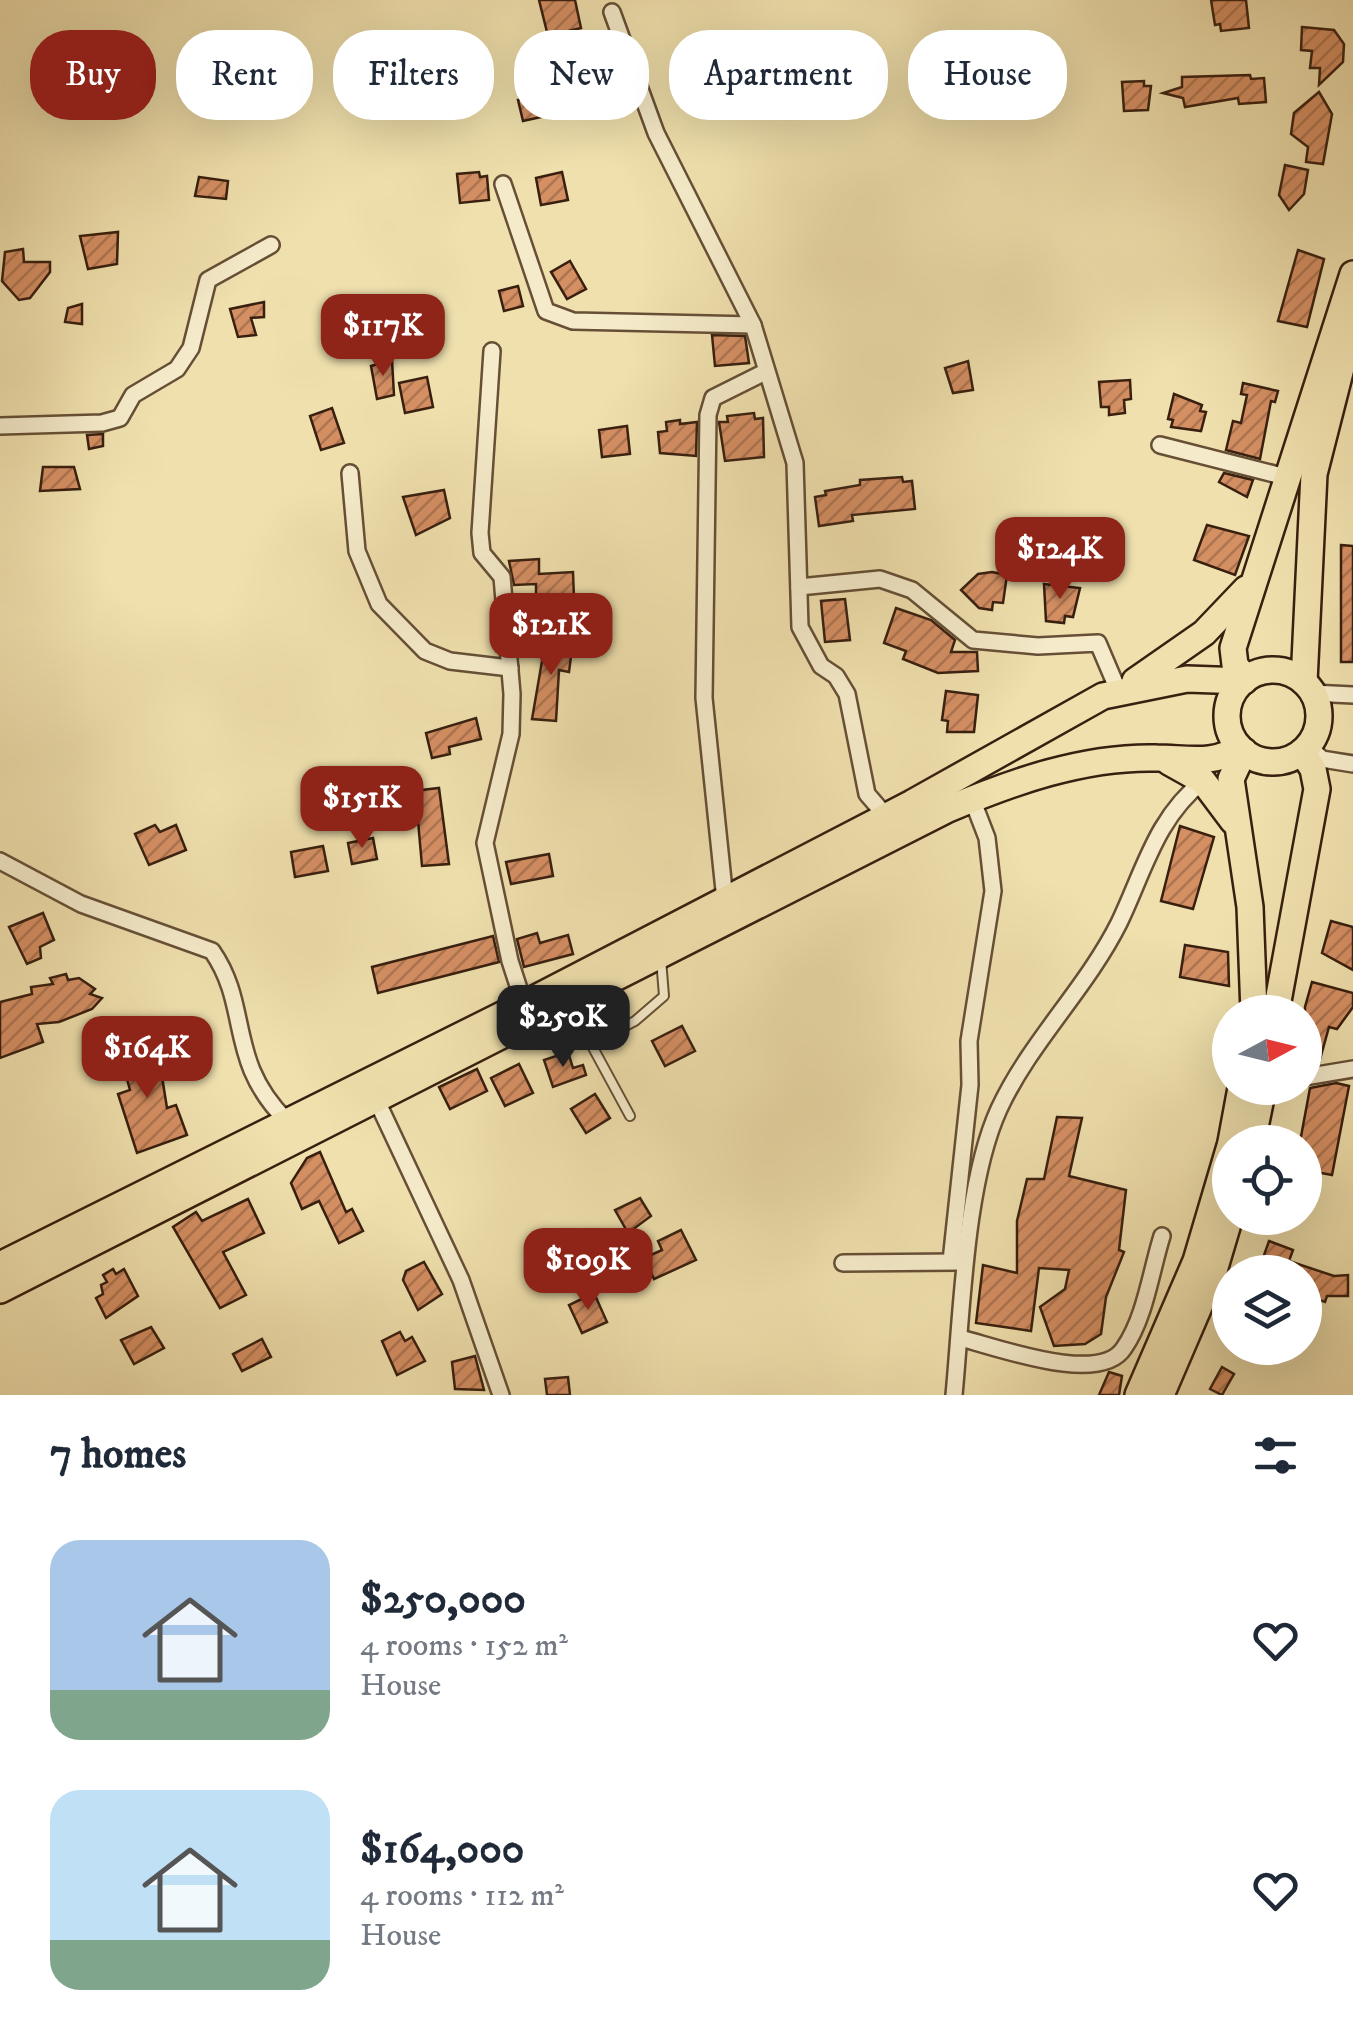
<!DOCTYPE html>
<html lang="en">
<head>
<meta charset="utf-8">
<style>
  :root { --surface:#fff; --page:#f6f6f7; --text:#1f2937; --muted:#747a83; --accent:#8f2418 }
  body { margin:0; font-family:"IM FELL DW Pica",serif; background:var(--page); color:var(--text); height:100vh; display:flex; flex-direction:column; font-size:38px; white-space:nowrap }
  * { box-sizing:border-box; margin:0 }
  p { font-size:32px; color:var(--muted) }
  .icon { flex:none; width:55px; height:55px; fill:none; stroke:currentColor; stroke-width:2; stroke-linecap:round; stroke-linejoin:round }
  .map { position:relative; height:1395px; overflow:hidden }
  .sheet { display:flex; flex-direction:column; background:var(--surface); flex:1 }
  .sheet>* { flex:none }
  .top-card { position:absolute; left:30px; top:30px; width:1295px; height:90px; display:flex; gap:20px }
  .needle { width:65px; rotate:83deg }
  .buttons { position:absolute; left:1212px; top:995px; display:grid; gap:20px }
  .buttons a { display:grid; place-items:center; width:110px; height:110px; border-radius:50%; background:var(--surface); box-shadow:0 10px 40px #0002; font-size:50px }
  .price { position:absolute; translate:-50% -85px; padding:0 22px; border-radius:20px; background:var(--accent); color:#fff; font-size:32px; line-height:65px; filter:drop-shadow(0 2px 5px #0008) }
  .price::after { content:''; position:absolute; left:50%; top:60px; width:30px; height:22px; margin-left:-15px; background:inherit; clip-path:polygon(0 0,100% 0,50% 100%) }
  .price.on { background:#222; color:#fff }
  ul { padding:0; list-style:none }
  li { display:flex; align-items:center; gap:30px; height:250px; padding:0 50px }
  li span { display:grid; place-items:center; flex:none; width:280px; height:200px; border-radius:30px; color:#555 }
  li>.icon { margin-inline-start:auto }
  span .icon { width:120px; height:120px; fill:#fffc; stroke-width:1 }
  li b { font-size:42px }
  h2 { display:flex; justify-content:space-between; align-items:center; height:120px; padding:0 50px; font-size:42px }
  .tag { padding:0 35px; border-radius:40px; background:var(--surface); box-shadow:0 10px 40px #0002; font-size:35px; line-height:90px }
  .tag.on { background:var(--accent); color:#fff }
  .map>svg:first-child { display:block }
  .building { fill:url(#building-hatch); stroke:#381f0f; stroke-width:2.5 }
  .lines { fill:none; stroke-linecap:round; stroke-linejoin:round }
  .service-casing { stroke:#664f36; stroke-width:12 }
  .minor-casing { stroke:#664f36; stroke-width:20 }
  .primary-casing { stroke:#381f0f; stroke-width:30 }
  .service { stroke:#f5ebca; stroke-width:8 }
  .minor { stroke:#f5ebca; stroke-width:15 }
  .primary { stroke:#efe0ad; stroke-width:25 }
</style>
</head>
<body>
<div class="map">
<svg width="1353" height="1395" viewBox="0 0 1353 1395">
  <defs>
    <pattern id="building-hatch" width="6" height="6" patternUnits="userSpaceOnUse" patternTransform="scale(2.5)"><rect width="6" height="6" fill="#d48f63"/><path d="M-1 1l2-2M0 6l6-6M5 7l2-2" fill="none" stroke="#ad7450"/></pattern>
  </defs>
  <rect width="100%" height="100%" fill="#efe0ad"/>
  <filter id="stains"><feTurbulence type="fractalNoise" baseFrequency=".002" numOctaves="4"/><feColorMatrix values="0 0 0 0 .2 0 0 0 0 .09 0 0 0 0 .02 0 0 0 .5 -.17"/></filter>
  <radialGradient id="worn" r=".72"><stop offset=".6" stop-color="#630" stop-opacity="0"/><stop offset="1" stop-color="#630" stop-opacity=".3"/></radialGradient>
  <g class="building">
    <path d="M539 0H575L581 28 548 36Z"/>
    <path d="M1211 0H1246L1249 28 1221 31 1220 24 1215 25Z"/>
    <path d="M1302 27 1334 30 1344 44 1343 62 1319 85 1320 68H1310L1312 51 1301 50Z"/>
    <path d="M557 44 562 62 548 66 543 47Z"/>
    <path d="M1250 75 1251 79 1264 78 1266 102 1239 104 1238 98 1185 107 1183 98 1163 93 1182 87V77Z"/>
    <path d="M1144 81V86H1151L1148 110 1124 111 1122 82Z"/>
    <path d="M1319 92 1332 114 1323 164 1306 162 1308 147 1291 134 1294 113Z"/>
    <path d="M545 94 550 115 523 121 518 100Z"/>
    <path d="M1285 165 1308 170 1304 194 1289 210 1279 195Z"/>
    <path d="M479 172 480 177 487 176 489 200 460 203 457 174Z"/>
    <path d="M562 172 568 200 541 205 536 178Z"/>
    <path d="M199 177 228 181 226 199 195 196Z"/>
    <path d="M118 232 117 264 88 269 80 236Z"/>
    <path d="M23 249 24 262H50V272L30 298 19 300 2 281 5 252Z"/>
    <path d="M1298 250 1324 259 1307 327 1278 321Z"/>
    <path d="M570 261 586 289 567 299 551 272Z"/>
    <path d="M518 286 523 306 504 311 499 291Z"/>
    <path d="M264 302V317L251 318 256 335 238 337 230 309Z"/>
    <path d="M82 304V324L65 322 68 308Z"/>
    <path d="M712 335 745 336 749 363 715 366Z"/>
    <path d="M392 360 394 395 377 399 371 366Z"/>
    <path d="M968 361 973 390 953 393 945 368Z"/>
    <path d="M427 377 433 407 405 413 399 383Z"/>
    <path d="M1130 380 1131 399 1124 400 1125 413 1109 415V407H1101L1099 382Z"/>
    <path d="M1243 383 1278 391 1275 402 1271 401 1260 459 1226 450 1233 421 1241 423 1247 395 1241 394Z"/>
    <path d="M1174 394 1202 405 1200 411 1206 412 1201 431 1171 427 1173 420 1168 419Z"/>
    <path d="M332 408 344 443 321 450 310 416Z"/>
    <path d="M754 413 755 419 763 418 764 457 725 461 719 422H728L727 416Z"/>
    <path d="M680 420V424L697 422 696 456 660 453 658 432 667 431 666 422Z"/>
    <path d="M627 426 630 454 602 457 599 430Z"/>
    <path d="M103 434V446L89 449 87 435Z"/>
    <path d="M43 467H74L80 489 40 491Z"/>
    <path d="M1224 473 1253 480 1247 497 1219 482Z"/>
    <path d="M902 477 903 482 912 481 915 509 852 515 853 521 819 526 815 497 826 495 825 491 860 485V480Z"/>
    <path d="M444 490 450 518 416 535 403 497Z"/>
    <path d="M1207 525 1249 536 1235 575 1194 560Z"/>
    <path d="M1341 545 1353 546V662H1341Z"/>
    <path d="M539 559V574L573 572 574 598 536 600V584L514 585 509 561Z"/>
    <path d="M992 572 1007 575 1003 603 993 602 992 610 979 608 961 590 978 574Z"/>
    <path d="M1044 584 1080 588 1073 617 1065 616 1064 623 1046 621Z"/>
    <path d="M845 599 850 640 825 642 821 601Z"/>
    <path d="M896 608 931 620 955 640 951 652H977L978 671 938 673 903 659 906 651 884 643Z"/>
    <path d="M546 638 573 641 569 672 559 670 556 721 532 719Z"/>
    <path d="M946 691 978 695 974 732H947L948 721 942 720Z"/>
    <path d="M476 718 481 739 449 747 450 754 432 758 426 733Z"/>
    <path d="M439 788 449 864 422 866 418 821 377 829 370 796Z"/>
    <path d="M155 825 160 832 176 825 186 850 149 865 135 834Z"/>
    <path d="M1180 826 1214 837 1193 909 1161 901Z"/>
    <path d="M373 838 377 859 352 864 348 843Z"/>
    <path d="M323 846 328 871 295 877 291 852Z"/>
    <path d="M549 854 553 876 511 884 506 862Z"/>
    <path d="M43 913 54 940 40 947 41 958 27 964 9 927Z"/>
    <path d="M1331 921 1353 927V970L1322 953Z"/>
    <path d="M537 933 540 943 568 935 573 954 524 967 517 939Z"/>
    <path d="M493 936 499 962 378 993 372 967Z"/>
    <path d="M1185 945 1228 952 1229 986 1180 977Z"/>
    <path d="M66 974 68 980 79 978 95 989 90 994 102 998 92 1009 59 1022 37 1024 43 1042 0 1058V1002L32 994 31 987 53 984 50 978Z"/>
    <path d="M1312 982 1353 993V1007L1337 1029 1329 1027 1319 1063 1312 1064 1305 1062V1007Z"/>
    <path d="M109 1019 116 1054 110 1055 96 1020Z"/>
    <path d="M682 1026 695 1051 665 1066 652 1041Z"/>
    <path d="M145 1043 154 1065 160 1064 167 1108 176 1105 187 1135 137 1153 118 1094 130 1090 124 1069 95 1072Z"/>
    <path d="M568 1052 573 1068 583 1065 586 1075 553 1087 544 1060Z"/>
    <path d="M519 1064 533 1093 505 1106 491 1078Z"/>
    <path d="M477 1069 487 1091 450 1109 439 1087Z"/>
    <path d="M1336 1083 1349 1086 1332 1175 1305 1170V1142H1300L1310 1088Z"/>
    <path d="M595 1094 610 1118 586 1133 571 1109Z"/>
    <path d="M1057 1117 1082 1118 1069 1176 1126 1190 1119 1250 1124 1252 1106 1297 1101 1334 1085 1344 1054 1346 1040 1307 1065 1289 1069 1270 1039 1268 1031 1331 976 1323 983 1265 1017 1273V1221L1027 1179H1044Z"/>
    <path d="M320 1152 346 1212 352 1209 363 1231 339 1243 319 1201 302 1209 291 1183 307 1158Z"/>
    <path d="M640 1198 651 1216 628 1233 615 1210Z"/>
    <path d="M248 1199 264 1233 223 1252 246 1295 220 1308 173 1227 196 1212 202 1221Z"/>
    <path d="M681 1230 696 1260 654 1279 644 1258 662 1250 658 1241Z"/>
    <path d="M1269 1241 1293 1250 1289 1261 1334 1276 1348 1275V1296H1327L1325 1302 1305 1295V1272H1258Z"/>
    <path d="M424 1262 442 1294 418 1310 403 1280 406 1271Z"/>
    <path d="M113 1269 116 1274 124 1269 138 1296 106 1318 96 1298 103 1294 101 1285 107 1282 103 1275Z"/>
    <path d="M594 1293 607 1322 582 1333 569 1305Z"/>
    <path d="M151 1327 164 1348 134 1364 121 1340Z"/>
    <path d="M400 1332 405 1341 412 1337 425 1361 397 1375 382 1341Z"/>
    <path d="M262 1339 271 1357 242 1371 233 1354Z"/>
    <path d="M475 1356 484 1390 455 1389 452 1362Z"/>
    <path d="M1222 1367 1234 1374 1222 1395 1210 1389Z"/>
    <path d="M1109 1372 1122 1376 1119 1395H1099Z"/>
    <path d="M568 1377 570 1395H547L545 1379Z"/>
  </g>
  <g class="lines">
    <defs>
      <g id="service">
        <path d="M564 1008 591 1044 630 1116"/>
        <path d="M591 1044 635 1021 664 996 661 959"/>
      </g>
      <g id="minor">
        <path d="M612 12 656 133 753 325 795 463 800 627 821 666 836 676 847 694 867 794 886 816"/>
        <path d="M503 184 546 311 573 321 753 325"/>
        <path d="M492 351 480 533 482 553 502 577 512 694 511 734 485 843 510 961 524 1004"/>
        <path d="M0 426 102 423 120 418 133 395 177 369 191 348 208 280 271 245"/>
        <path d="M1160 445 1286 477"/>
        <path d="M350 473 357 551 379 604 425 651 450 661 510 668"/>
        <path d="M799 587 880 579 912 590 973 640 1038 646 1098 643 1118 690"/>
        <path d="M1312 693 1353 695"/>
        <path d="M1308 746 1322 759 1353 764"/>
        <path d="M0 861 81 904 212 951C251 1007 226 1060 286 1120"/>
        <path d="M725 900 704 698 708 415 713 398 765 372"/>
        <path d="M1305 1077 1353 1069"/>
        <path d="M376 1099 461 1280 501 1395"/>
        <path d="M951 1261 970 1085 969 1041 993 891 987 838 972 799"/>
        <path d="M843 1263 959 1262"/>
        <path d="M960 1338C997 1347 1100 1386 1124 1348 1145 1318 1151 1271 1162 1236"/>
        <path d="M954 1395C962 1312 965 1183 999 1109 1030 1042 1086 989 1119 923 1144 871 1156 818 1203 781"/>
      </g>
      <g id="primary">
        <circle cx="1273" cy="716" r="46"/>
        <path d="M1246 679 1235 665 1233 648 1353 274"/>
        <path d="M1135 681 1204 633 1246 589"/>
        <path d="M1304 682 1314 474 1353 321"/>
        <path d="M1244 751 1231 779 1250 907 1254 1012"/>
        <path d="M1169 762 1203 781 1233 821"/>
        <path d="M1276 1012 1317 789 1313 769 1302 752"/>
        <path d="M1231 1142 1241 1088"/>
        <path d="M1252 1142 1263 1088"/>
        <path d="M0 1265 536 998 912 803 1103 696 1187 679 1244 681"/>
        <path d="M0 1290 946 810C1012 782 1084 756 1157 758 1186 758 1215 766 1239 747"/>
        <path d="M1138 1395 1196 1261 1230 1146"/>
        <path d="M1161 1395 1213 1274 1230 1217"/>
      </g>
    </defs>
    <use href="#service" class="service-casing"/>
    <use href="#minor" class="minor-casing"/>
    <use href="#primary" class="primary-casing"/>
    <use href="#service" class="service"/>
    <use href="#minor" class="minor"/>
    <use href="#primary" class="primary"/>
  </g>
  <rect width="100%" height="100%" filter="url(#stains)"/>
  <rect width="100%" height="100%" fill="url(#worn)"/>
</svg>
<div class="buttons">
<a><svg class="needle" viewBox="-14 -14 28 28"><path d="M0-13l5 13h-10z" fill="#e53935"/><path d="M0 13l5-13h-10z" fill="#747a83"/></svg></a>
<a><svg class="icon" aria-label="locate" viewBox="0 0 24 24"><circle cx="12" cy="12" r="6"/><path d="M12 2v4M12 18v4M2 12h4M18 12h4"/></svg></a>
<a><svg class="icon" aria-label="layers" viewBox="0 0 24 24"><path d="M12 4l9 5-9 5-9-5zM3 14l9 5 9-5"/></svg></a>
</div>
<b class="price" style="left:383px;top:379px">$117K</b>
<b class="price" style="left:1060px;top:602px">$124K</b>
<b class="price" style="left:551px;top:678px">$121K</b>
<b class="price" style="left:362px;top:851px">$151K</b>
<b class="price on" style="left:563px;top:1070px">$250K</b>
<b class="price" style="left:147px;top:1101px">$164K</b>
<b class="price" style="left:588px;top:1313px">$109K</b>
<div class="top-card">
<a class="tag on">Buy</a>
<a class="tag">Rent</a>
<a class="tag">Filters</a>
<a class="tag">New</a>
<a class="tag">Apartment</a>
<a class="tag">House</a>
</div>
</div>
<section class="sheet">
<h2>7 homes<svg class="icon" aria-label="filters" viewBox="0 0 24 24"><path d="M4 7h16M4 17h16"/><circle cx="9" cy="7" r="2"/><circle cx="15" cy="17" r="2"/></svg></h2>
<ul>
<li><span style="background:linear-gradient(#a9c7e8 75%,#7fa58c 0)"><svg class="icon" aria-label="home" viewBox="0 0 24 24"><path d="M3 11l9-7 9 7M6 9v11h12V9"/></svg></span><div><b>$250,000</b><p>4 rooms · 152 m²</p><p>House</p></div><svg class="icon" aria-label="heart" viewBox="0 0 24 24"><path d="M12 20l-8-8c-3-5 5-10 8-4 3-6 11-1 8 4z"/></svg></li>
<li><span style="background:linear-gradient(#bfe0f5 75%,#7fa58c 0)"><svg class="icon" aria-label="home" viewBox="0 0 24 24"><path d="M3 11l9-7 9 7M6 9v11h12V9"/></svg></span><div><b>$164,000</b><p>4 rooms · 112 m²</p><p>House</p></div><svg class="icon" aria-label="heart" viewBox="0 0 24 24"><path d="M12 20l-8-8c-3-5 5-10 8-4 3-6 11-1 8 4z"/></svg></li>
</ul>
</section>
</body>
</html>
